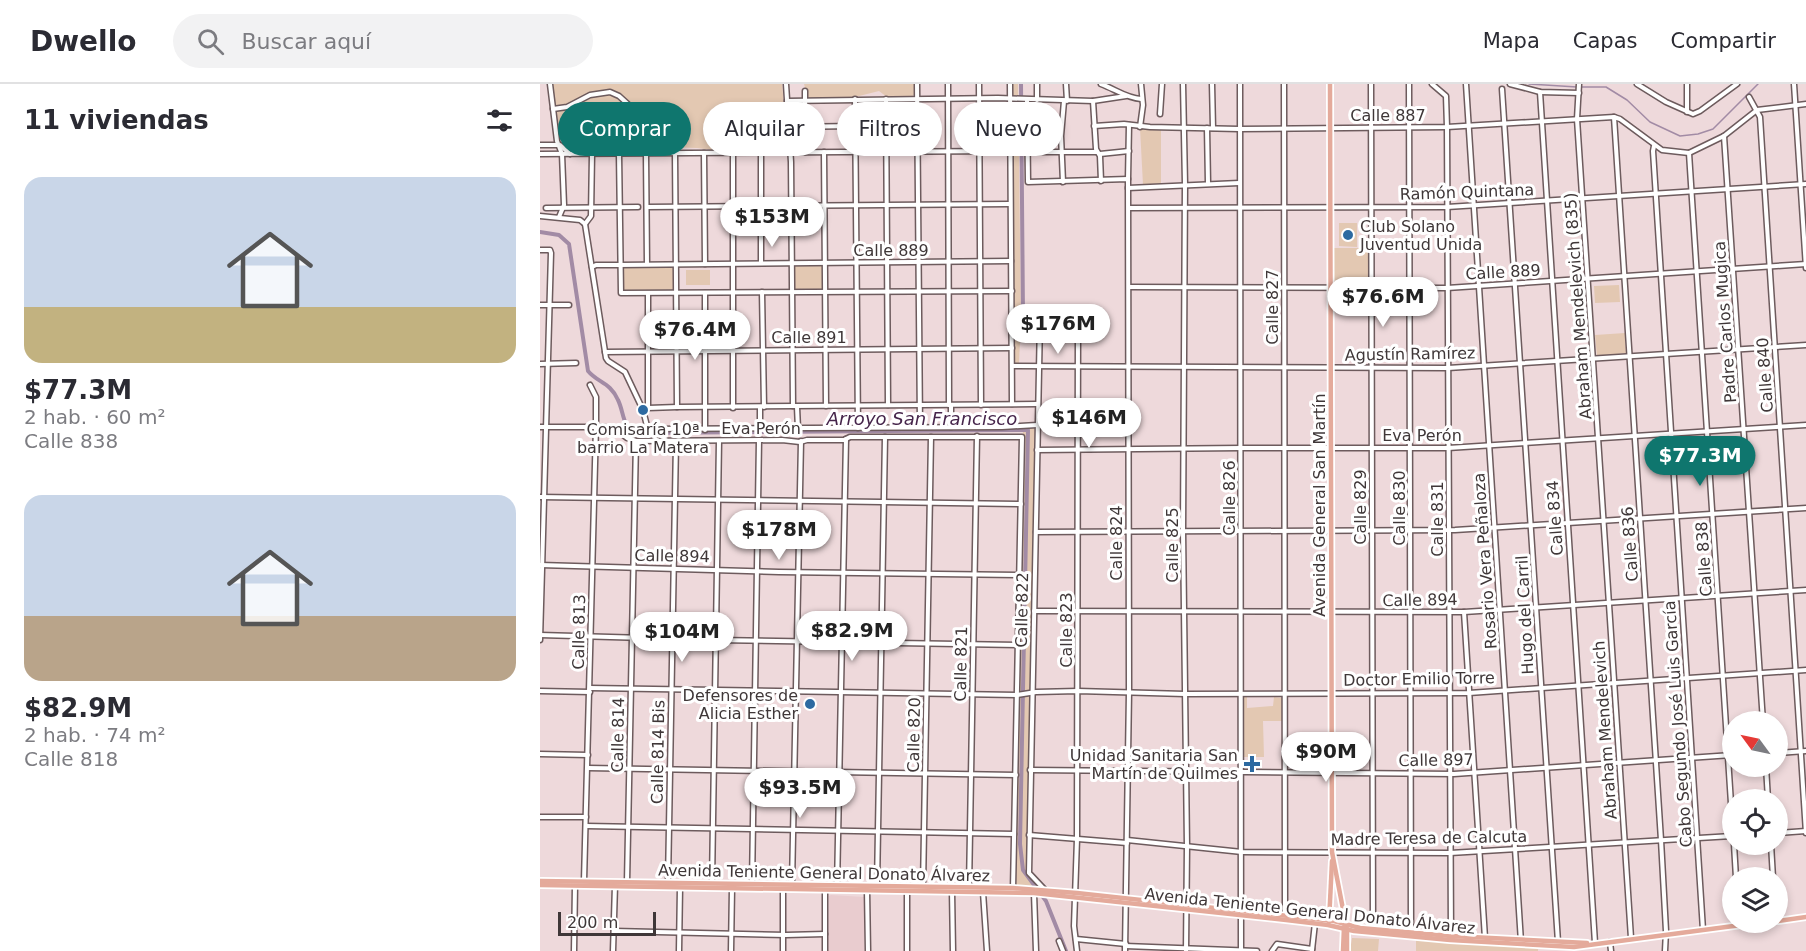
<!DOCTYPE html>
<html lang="es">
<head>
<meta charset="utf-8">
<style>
  :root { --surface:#fff; --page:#f2f2f3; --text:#2b2b33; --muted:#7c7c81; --line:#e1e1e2; --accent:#0f766e }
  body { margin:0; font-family:"DejaVu Sans",sans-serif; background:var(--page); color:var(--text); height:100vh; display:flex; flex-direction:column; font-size:22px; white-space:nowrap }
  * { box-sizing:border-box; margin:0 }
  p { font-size:20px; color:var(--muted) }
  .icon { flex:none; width:33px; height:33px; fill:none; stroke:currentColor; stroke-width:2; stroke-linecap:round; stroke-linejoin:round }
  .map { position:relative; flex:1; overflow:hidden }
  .drawer { display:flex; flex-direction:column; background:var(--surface); width:540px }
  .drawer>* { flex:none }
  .guide { position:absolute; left:18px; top:18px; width:570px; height:54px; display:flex; gap:12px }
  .needle { width:39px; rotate:303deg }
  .buttons { position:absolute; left:1182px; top:627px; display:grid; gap:12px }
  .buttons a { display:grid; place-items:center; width:66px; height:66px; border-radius:50%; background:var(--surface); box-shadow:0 3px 9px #0003; font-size:30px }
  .scale { position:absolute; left:18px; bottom:15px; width:98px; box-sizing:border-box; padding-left:6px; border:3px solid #3f3738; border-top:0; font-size:16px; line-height:21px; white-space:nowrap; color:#3f3738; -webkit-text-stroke:4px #fff; paint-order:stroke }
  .price { position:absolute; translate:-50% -51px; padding:0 14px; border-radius:21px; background:#fff; color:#222; font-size:20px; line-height:39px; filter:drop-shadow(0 2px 3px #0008) }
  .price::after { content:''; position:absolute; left:50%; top:36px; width:18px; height:14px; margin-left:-9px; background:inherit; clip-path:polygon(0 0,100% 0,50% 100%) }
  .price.current { background:var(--accent); color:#fff }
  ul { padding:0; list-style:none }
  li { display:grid; align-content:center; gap:12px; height:318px; padding:0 24px }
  li span { display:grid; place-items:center; height:186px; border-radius:18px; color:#555 }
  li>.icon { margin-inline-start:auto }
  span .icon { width:108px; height:108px; fill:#fffc; stroke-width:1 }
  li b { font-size:26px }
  h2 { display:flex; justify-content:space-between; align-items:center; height:72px; padding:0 24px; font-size:26px }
  .tag { padding:0 21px; border-radius:27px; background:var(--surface); box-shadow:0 3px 9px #0003; font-size:21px; line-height:54px }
  .tag.current { background:var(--accent); color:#fff }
  header { display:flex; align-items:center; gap:36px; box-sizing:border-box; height:84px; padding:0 30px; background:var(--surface); border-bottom:2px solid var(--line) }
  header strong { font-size:28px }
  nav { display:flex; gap:33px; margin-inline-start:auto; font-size:21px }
  .search { width:420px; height:54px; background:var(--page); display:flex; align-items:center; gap:15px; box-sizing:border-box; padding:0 21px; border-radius:33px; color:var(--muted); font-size:22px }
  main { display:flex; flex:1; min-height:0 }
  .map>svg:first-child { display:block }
  .built { fill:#e9cccf }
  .green { fill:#e3c8b2 }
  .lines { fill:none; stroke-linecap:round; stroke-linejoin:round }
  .stream { stroke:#a28ba5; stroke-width:1.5 }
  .canal { stroke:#a28ba5; stroke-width:4 }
  .minor-casing { stroke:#6d5b5d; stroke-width:7 }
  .major-casing { stroke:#fff; stroke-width:8 }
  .minor { stroke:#fff; stroke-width:4 }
  .major { stroke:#e4aa9b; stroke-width:4.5 }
  .poi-dot { fill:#2d6aa1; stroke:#fff; stroke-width:2 }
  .labels { text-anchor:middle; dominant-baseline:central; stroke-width:6; stroke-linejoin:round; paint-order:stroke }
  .street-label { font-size:16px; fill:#3f3738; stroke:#fff }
  .poi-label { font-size:16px; fill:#3f3738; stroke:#fff; text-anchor:end }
  .water-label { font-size:18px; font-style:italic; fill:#46254b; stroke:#fff }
</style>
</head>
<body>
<header>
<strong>Dwello</strong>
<div class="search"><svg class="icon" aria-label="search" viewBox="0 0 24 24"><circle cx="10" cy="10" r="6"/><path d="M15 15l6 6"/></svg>Buscar aquí</div>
<nav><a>Mapa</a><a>Capas</a><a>Compartir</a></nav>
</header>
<main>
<section class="drawer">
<h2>11 viviendas<svg class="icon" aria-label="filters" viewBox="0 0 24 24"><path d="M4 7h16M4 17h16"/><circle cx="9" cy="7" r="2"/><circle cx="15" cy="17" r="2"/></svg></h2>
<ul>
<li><span style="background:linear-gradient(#c9d6e8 70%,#c2b280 0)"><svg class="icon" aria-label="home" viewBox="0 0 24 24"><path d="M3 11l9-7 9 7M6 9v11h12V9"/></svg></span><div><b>$77.3M</b><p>2 hab. · 60 m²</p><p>Calle 838</p></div></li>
<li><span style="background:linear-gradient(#c9d6e8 65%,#b9a48a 0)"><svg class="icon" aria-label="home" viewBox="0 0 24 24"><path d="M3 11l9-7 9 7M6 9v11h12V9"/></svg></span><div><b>$82.9M</b><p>2 hab. · 74 m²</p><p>Calle 818</p></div></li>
</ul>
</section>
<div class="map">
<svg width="1266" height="867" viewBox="0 0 1266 867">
  <rect width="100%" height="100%" fill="#eed9db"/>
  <path class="built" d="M291 811 324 813V867H288L289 812Z"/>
  <g class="green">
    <path d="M11 0H242L245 30 229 34V64L174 66 157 64 91 62 82 59 73 64 38 62 27 58 21 53Z"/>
    <path d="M264 0H375V10L371 13H347L339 7 315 13 268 14Z"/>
    <path d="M472 0H478L481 233 479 280H476L474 276Z"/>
    <path d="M600 44H621V101H603Z"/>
    <path d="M799 139H817V163L799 162Z"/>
    <path d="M794 164H829V201L794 200Z"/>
    <path d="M283 181 284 207H255V182Z"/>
    <rect x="81" y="183" width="53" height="24"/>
    <rect x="146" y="186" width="24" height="15"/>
    <path d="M1079 201 1080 218 1055 219 1054 202Z"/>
    <path d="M1085 249 1086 269 1057 272 1055 251Z"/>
    <path d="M483 343H494L495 345 487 787 489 793 498 801V804L475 802Z"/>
    <path d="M703 612H707V624L733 622 734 613 743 614V637H723L724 673H703Z"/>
    <path d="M812 854 839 855 838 867H810Z"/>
    <path d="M876 855 998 864V867H876Z"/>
  </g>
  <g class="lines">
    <g class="stream">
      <path d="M989 0 1037 3"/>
      <path d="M1041 3H1066L1087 16 1110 38 1140 52 1158 50 1173 45 1218 0"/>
    </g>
    <g class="canal">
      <path d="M481 0 483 232"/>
      <path d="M0 148 19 151 29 160 48 287C58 299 70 298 78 316 84 328 82 342 95 349L488 346 480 760 483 786 506 817 526 867"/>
    </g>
    <defs>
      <g id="minor">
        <path d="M10 0 17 57 22 70 24 121 19 133"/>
        <path d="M246 0 251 78 253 322"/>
        <path d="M377 0 380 343"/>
        <path d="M408 0 409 321"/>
        <path d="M439 0 441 321"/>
        <path d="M470 0 472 320"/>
        <path d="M497 0V16"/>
        <path d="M526 0 527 17"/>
        <path d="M561 0C575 5 586 14 601 15"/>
        <path d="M643 0 645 100 643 447 647 762 646 867"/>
        <path d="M672 0 673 44"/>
        <path d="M700 0 701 867"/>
        <path d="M744 0 745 832"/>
        <path d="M831 0 833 845"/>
        <path d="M869 0 871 849"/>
        <path d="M892 0 906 12 907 43 911 852"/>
        <path d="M926 0 981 858"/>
        <path d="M970 0 1000 8 1039 9"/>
        <path d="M1039 0 1037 35 1091 854"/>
        <path d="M1097 0 1126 18 1153 30 1160 27 1197 0"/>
        <path d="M1254 0 1266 184"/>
        <path d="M962 5 1018 858"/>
        <path d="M1000 8 1055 859"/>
        <path d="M1209 13 1220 33 1266 749"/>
        <path d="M315 15 318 344"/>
        <path d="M346 15 348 321"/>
        <path d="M487 16 488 98 588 95 589 608 585 867"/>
        <path d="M247 17 458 14 553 17 586 12"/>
        <path d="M553 17 556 65 560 72 561 97"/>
        <path d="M13 25 27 23 50 11 70 8 79 12 90 22 99 27 129 32"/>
        <path d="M1147 28V0"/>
        <path d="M620 30 622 0"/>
        <path d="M1074 33 1121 756 1126 847 1125 867"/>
        <path d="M554 42 584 40 610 43 699 45 907 43 1074 33 1080 35 1122 66 1149 69 1184 52 1217 26 1266 20"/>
        <path d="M249 43 315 42"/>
        <path d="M600 43 603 21 601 0"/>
        <path d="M667 44 668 99"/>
        <path d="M1184 52 1223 638"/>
        <path d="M0 61H20L30 70"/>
        <path d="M1114 62 1113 67 1163 846"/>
        <path d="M265 68V7"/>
        <path d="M284 68 286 322"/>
        <path d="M486 68H557"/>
        <path d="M135 69 137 323"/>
        <path d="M164 69 165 180"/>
        <path d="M193 69V324"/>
        <path d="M221 69V179"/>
        <path d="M1149 69 1192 735"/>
        <path d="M0 70 470 67"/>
        <path d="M79 70 81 209 472 207"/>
        <path d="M106 70 107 180"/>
        <path d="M560 70 589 67"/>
        <path d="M588 95 589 41"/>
        <path d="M523 98 521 52 524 17"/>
        <path d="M588 104 699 99"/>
        <path d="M107 123 470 120"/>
        <path d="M6 124 98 123"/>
        <path d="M589 124 907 123 1266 100"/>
        <path d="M0 132 40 136 45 140"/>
        <path d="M45 140 66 274 68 277 85 288 103 326 107 342 111 345 462 343 497 341"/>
        <path d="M45 140 51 132 52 70"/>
        <path d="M0 166H10L11 169 0 556"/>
        <path d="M52 183 56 181H79L471 177"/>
        <path d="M589 203 907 204 1266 180"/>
        <path d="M222 208 224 323"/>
        <path d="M108 210V324"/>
        <path d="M0 221H29"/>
        <path d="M500 236 489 789 505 806"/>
        <path d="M65 268 472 264"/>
        <path d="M0 280 36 279"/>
        <path d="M473 282 908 284 1266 261"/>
        <path d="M257 323 258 345"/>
        <path d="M103 326 108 324 137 323 497 320"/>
        <path d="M0 343H65L78 347 87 354 96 357 242 356 260 358 267 356H304L310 353H482L473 805"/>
        <path d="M411 343V321"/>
        <path d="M220 345V323"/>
        <path d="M165 346V209"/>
        <path d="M497 366 701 364H908L1266 341"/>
        <path d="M0 413 481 420"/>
        <path d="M496 448 915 446 1266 424"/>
        <path d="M0 481 239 488 479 491"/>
        <path d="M494 527 924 528 1266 506"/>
        <path d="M924 528 945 854"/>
        <path d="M0 551 176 556 478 561"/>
        <path d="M50 604 477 611 496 608 538 607 645 610 929 609 1266 586"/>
        <path d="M0 607 50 608"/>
        <path d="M1238 669 1266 667"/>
        <path d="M0 670 48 671"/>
        <path d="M1226 682 1228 716"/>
        <path d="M48 684 476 691"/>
        <path d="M490 686 914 690 1192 671"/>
        <path d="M0 733H46"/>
        <path d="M46 742 474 750"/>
        <path d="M1238 749 1266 747"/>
        <path d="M489 751 587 759"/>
        <path d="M587 756 702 768 910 769 1192 752"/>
        <path d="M1194 760 1196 794"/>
        <path d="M1231 760 1233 794"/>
        <path d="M44 797 56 342V313L50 301"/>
        <path d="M87 798 96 357"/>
        <path d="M128 798 136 358"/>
        <path d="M172 799 179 357"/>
        <path d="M212 801 219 356"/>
        <path d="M252 801 261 357"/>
        <path d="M337 802 345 353"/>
        <path d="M383 803 391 353"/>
        <path d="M297 804 306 355"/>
        <path d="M429 804 437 352"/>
        <path d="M243 805V867"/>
        <path d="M285 805V867"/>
        <path d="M367 805V867"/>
        <path d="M327 806 328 867"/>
        <path d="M412 807 413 867"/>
        <path d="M443 808 447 867"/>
        <path d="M494 809 496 867"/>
        <path d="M74 847 246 851 285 850"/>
        <path d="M536 855 586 860"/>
        <path d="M519 857 523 867"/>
        <path d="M1070 858 1071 867"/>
        <path d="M585 862 717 867"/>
        <path d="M772 866 775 839"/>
        <path d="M34 867 35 801"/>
        <path d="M73 867 75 801"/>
        <path d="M139 867 140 803"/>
        <path d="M191 867 192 804"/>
        <path d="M537 867 534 842 537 755 538 236"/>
        <path d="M732 867 737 860 772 865"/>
      </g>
      <g id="major">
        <path d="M790 0 792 768 807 846V867"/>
        <path d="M0 797 473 804 537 809 794 837 820 844 911 852 1047 859"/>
        <path d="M0 801 494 809 746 836 788 841 814 847 910 856 1034 863 1224 838"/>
        <path d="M1238 837 1266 833"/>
        <path d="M789 838 792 777"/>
        <path d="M803 867 804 843"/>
      </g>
    </defs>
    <use href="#minor" class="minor-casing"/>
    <use href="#major" class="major-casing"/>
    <use href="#minor" class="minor"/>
    <use href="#major" class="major"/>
  </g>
  <g class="poi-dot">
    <circle cx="808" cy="151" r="6"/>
    <circle cx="103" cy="326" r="6"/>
    <circle cx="270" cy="620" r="6"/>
    <path d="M709 671h6v6h6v6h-6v6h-6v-6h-6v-6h6z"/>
  </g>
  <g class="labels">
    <g class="street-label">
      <text x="848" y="31">Calle 887</text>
      <text transform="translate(927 108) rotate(-2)">Ramón Quintana</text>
      <text x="351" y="166">Calle 889</text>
      <text transform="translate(963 188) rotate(-3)">Calle 889</text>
      <text transform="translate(1038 222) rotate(-94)">Abraham Mendelevich (835)</text>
      <text transform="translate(732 223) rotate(-90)">Calle 827</text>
      <text transform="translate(1185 238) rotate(-94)">Padre Carlos Mugica</text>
      <text x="269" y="253">Calle 891</text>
      <text transform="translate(870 270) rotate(-1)">Agustín Ramírez</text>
      <text transform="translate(1225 291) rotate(-94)">Calle 840</text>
      <text x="221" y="344">Eva Perón</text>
      <text x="882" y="351">Eva Perón</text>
      <text transform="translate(689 414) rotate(-90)">Calle 826</text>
      <text transform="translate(779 421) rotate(-90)">Avenida General San Martín</text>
      <text transform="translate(820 423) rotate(-90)">Calle 829</text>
      <text transform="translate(859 424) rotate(-90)">Calle 830</text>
      <text transform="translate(1015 434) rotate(-94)">Calle 834</text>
      <text transform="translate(897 435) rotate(-90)">Calle 831</text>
      <text transform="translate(576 459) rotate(-90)">Calle 824</text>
      <text transform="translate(1090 460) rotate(-94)">Calle 836</text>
      <text transform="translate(632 461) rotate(-90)">Calle 825</text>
      <text transform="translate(132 472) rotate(1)">Calle 894</text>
      <text transform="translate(1164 475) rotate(-94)">Calle 838</text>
      <text transform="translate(945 477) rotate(-94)">Rosario Vera Peñaloza</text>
      <text transform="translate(880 516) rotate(-1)">Calle 894</text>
      <text transform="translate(482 526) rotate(-89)">Calle 822</text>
      <text transform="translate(985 531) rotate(-93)">Hugo del Carril</text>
      <text transform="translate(526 546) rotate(-90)">Calle 823</text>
      <text transform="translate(39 548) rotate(-89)">Calle 813</text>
      <text transform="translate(421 580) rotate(-89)">Calle 821</text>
      <text transform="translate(879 595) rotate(-1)">Doctor Emilio Torre</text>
      <text transform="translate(1138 640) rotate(-94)">Cabo Segundo José Luis García</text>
      <text transform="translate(1065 646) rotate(-94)">Abraham Mendelevich</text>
      <text transform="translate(78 651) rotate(-89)">Calle 814</text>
      <text transform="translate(374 651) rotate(-89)">Calle 820</text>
      <text transform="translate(118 668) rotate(-89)">Calle 814 Bis</text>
      <text transform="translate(896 676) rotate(-1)">Calle 897</text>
      <text transform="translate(889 754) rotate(-1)">Madre Teresa de Calcuta</text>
      <text transform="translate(284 789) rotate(1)">Avenida Teniente General Donato Álvarez</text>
      <text transform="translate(770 827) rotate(6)">Avenida Teniente General Donato Álvarez</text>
    </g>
    <g class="poi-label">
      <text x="820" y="142" text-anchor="start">Club Solano<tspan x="820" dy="18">Juventud Unida</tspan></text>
      <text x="103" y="345" text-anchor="middle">Comisaría 10ª<tspan x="103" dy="18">barrio La Matera</tspan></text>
      <text x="258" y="611">Defensores de<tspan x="258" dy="18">Alicia Esther</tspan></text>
      <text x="698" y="671">Unidad Sanitaria San<tspan x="698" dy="18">Martín de Quilmes</tspan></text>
    </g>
    <g class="water-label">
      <text x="382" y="334">Arroyo San Francisco</text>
    </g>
  </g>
</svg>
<div class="buttons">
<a><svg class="needle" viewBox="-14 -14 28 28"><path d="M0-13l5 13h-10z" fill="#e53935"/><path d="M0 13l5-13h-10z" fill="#7c7c81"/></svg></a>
<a><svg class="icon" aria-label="locate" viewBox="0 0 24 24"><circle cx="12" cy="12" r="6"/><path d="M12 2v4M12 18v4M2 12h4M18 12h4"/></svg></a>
<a><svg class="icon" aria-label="layers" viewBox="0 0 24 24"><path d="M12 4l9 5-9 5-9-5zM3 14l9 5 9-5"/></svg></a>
</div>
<div class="scale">200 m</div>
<b class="price" style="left:232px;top:164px">$153M</b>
<b class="price" style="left:843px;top:244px">$76.6M</b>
<b class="price" style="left:518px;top:271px">$176M</b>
<b class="price" style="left:155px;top:277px">$76.4M</b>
<b class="price" style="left:549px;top:365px">$146M</b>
<b class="price current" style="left:1160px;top:403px">$77.3M</b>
<b class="price" style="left:239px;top:477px">$178M</b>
<b class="price" style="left:312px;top:578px">$82.9M</b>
<b class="price" style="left:142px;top:579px">$104M</b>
<b class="price" style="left:786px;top:699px">$90M</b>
<b class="price" style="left:260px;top:735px">$93.5M</b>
<div class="guide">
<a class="tag current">Comprar</a>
<a class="tag">Alquilar</a>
<a class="tag">Filtros</a>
<a class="tag">Nuevo</a>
</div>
</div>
</main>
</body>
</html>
